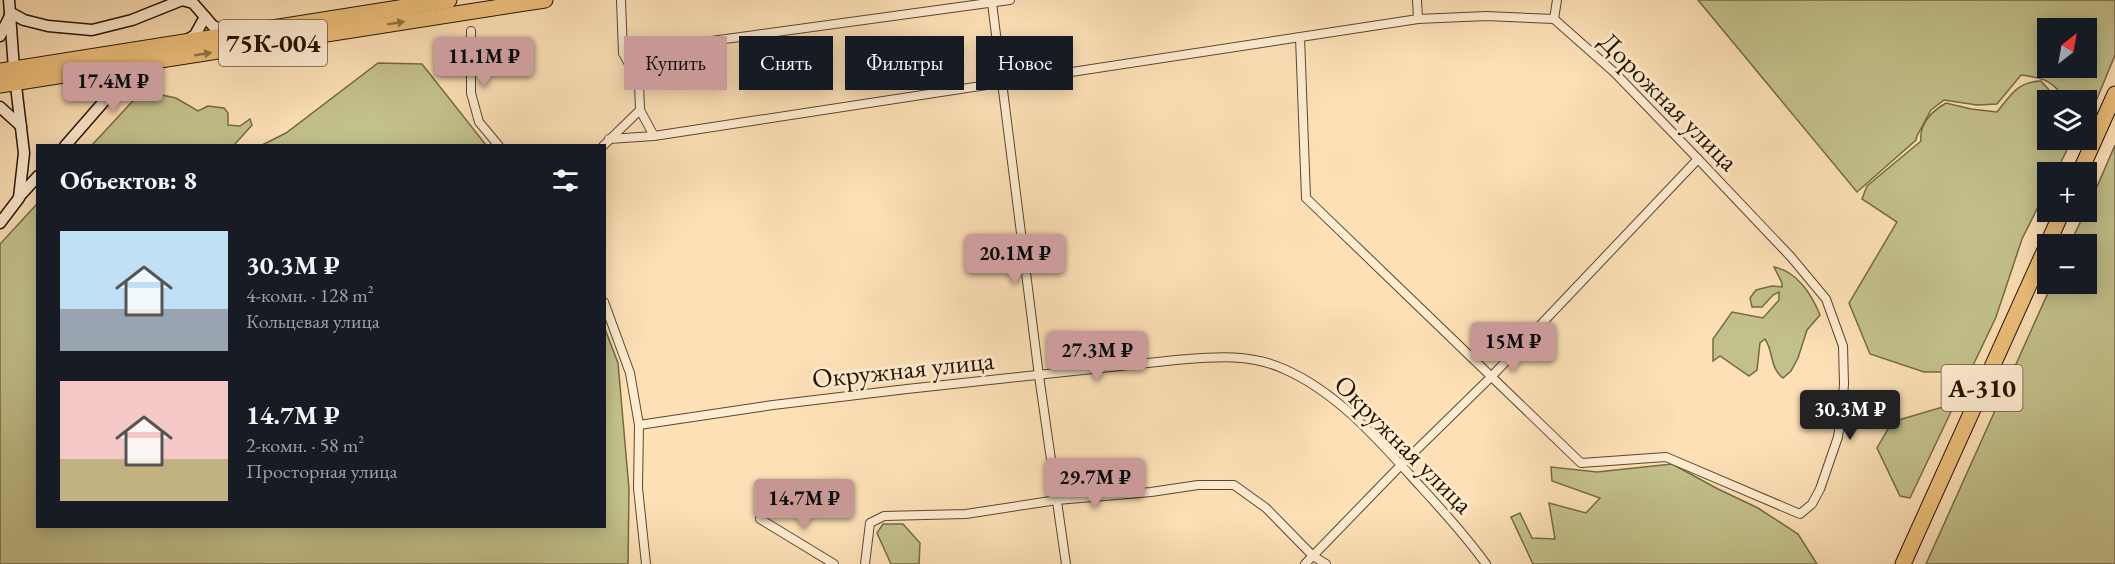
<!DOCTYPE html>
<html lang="ru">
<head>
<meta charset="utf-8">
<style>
  :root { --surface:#171b24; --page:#20242c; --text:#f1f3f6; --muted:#9ea1a6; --accent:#c59692 }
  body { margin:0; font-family:"EB Garamond",serif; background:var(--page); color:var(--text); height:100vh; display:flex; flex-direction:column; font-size:22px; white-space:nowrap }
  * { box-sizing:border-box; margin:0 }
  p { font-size:20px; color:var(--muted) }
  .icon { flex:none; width:33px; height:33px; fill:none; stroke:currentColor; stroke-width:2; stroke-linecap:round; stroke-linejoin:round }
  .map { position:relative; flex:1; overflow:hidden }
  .drawer { position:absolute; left:36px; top:144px; width:570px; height:384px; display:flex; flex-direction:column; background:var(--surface); border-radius:0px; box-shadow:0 3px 15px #0003 }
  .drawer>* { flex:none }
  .banner { position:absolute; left:624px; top:36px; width:570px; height:54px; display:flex; gap:12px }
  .needle { width:39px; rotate:31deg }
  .controls { position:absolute; left:2037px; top:18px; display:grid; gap:12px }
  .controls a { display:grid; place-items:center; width:60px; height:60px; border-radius:0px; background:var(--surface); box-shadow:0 3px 15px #0003; font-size:30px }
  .price { position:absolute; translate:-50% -51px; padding:0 14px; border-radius:6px; background:var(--accent); color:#111; font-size:20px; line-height:39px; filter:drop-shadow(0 2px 3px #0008) }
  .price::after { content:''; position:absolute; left:50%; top:36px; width:18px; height:14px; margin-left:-9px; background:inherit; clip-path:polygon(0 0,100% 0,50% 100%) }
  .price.on { background:#222; color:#fff }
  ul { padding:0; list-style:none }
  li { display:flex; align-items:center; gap:18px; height:150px; padding:0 24px }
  li span { display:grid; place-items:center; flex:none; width:168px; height:120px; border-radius:0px; color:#555 }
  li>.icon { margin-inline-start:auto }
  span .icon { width:72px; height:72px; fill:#fffc; stroke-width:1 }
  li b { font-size:26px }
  h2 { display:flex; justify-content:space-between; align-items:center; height:72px; padding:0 24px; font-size:26px }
  .pill { padding:0 21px; border-radius:0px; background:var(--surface); box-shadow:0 3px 15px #0003; font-size:21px; line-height:54px }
  .pill.on { background:var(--accent); color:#111 }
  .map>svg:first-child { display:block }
  .green { fill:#c3c18b; stroke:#746a46; stroke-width:1.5; fill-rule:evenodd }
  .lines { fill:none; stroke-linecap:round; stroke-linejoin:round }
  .street-casing { stroke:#5a472e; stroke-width:10 }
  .secondary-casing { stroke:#241401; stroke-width:13 }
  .highway-casing { stroke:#241401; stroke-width:17 }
  .street { stroke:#feebd0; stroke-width:8 }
  .secondary { stroke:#feebd0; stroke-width:10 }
  .highway { stroke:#eec07b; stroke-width:15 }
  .oneway { fill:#937344 }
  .labels { text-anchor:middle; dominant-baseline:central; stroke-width:6; stroke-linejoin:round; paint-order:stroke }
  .shield { fill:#feebd0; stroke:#65543f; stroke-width:1.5 }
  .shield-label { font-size:26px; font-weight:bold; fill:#241401 }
  .street-label { font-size:27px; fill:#241401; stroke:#feebd0 }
</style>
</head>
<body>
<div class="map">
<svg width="2115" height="564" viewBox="0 0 2115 564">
  <rect width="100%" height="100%" fill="#fde0b6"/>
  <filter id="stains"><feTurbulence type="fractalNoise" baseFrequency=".00333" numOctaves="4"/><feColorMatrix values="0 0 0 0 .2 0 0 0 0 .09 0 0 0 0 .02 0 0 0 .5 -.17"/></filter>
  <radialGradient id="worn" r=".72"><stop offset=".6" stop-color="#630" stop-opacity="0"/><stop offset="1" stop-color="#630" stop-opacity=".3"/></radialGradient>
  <g class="green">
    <path d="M1698 0H2115V55L2087 123 2086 100H2065C2053 80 2043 78 2021 75L1997 104 1977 105 1944 100 1931 110 1917 136 1916 140 1857 192ZM2086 28V68H2048V28Z"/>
    <path d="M378 63 422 64 486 145H262L286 133Z"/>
    <path d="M2041 81 2058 100H2048V140H2068L2069 146 2056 172H2048L2047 189 2022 239 1996 317 1910 498 1900 496 1877 448 1892 422 1943 407 1958 372H1924L1870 354 1849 303 1897 222 1862 199 1867 186 1921 141C1919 124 1932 111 1946 103L1971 109 1997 112C2011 95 2017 82 2041 81Z"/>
    <path d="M142 91 176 98 198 111 208 106 224 108 228 113V125L240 126 250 119 252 125 234 145H92Z"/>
    <path d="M2115 145V564H1926L2052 284H2086V244H2070L2085 212H2086Z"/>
    <path d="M37 204 38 526H604L605 329 618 363 629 489 628 564H0V244Z"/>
    <path d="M1774 267C1797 271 1812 295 1820 315L1807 330 1798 358 1791 371 1783 378C1769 367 1774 352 1765 339L1760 343 1757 370 1749 376 1720 356 1713 361V339L1732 312 1763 318 1779 300V292L1773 295 1762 307H1752L1750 298 1756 290 1772 286 1782 287V283Z"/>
    <path d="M1672 464 1718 489 1758 508 1798 534 1817 564H1533L1511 517 1520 513 1532 538 1555 539 1549 503 1586 513 1600 498 1552 481 1551 467 1597 472Z"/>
    <path d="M883 524H903L920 543 919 564H891L877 533Z"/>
  </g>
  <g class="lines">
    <defs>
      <g id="street">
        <path d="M621 0 623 53 639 83 640 110 654 136"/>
        <path d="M1417 0 1418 19"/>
        <path d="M992 3 1039 376 1066 564"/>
        <path d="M1554 19 1557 0"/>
        <path d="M471 31V93L479 122 499 146"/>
        <path d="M623 53 1010 0"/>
        <path d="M609 139 654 136 1418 19 1486 16 1554 19 1615 73 1698 159 1791 257 1826 299 1843 346 1844 384 1842 408 1838 437 1820 489 1812 504 1800 514 1666 457 1581 463 1306 198 1300 37"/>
        <path d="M603 146 640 110"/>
        <path d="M604 302 630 373 639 425 638 488 646 564"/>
        <path d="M639 425 773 405 907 389 1176 360C1213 357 1249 353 1284 369 1339 393 1381 443 1421 487 1444 512 1466 536 1486 564"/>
        <path d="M760 519 834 564"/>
        <path d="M865 564 870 523 884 516 966 514 1057 500 1151 492 1198 485H1234L1266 508 1313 556 1326 564"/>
        <path d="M1305 564 1401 465 1491 377 1698 159"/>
      </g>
      <g id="secondary">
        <path d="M11 13 24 20 48 26 92 30 132 20 182 0 193 3 213 26 233 34"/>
        <path d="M0 36 10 16"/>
        <path d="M187 40 195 35 205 17"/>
        <path d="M0 107 21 126"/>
        <path d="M65 146 106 99 143 63"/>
        <path d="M19 197 38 176"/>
        <path d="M0 223 19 198 24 153 14 69 9 0"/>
      </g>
      <g id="highway">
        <path d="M0 71 449 0"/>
        <path d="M0 85 545 0"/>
        <path d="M2080 172 2115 94"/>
        <path d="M1903 564 2062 212"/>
      </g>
    </defs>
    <use href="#street" class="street-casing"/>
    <use href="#secondary" class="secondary-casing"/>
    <use href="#highway" class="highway-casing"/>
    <use href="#street" class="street"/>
    <use href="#secondary" class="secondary"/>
    <use href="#highway" class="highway"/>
  </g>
  <defs><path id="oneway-solid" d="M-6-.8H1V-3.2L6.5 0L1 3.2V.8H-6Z" transform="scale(1.5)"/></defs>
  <g class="oneway">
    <use href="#oneway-solid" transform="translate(396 23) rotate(-9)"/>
    <use href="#oneway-solid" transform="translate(203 54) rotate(-9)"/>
  </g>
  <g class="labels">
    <g class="shield">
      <rect x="219" y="20" width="108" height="46" rx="4.5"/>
      <rect x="1941.5" y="365" width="81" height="46" rx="4.5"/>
    </g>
    <g class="shield-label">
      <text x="273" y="43">75К-004</text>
      <text x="1982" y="388">А-310</text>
    </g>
    <g class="street-label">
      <text transform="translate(1669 101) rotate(45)">Дорожная улица</text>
      <text transform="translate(903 369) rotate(-6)">Окружная улица</text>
      <text transform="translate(1404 444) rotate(45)">Окружная улица</text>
    </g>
  </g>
  <rect width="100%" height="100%" filter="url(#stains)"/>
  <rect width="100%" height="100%" fill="url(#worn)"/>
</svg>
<div class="controls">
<a><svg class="needle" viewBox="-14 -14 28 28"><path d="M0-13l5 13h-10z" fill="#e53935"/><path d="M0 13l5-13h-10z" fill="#9ea1a6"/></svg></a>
<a><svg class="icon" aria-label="layers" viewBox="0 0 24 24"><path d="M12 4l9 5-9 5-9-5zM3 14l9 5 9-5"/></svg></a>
<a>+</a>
<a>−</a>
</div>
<b class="price" style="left:484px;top:88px">11.1M ₽</b>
<b class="price" style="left:113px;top:113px">17.4M ₽</b>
<b class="price" style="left:1015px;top:285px">20.1M ₽</b>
<b class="price" style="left:1513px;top:373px">15M ₽</b>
<b class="price" style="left:1097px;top:382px">27.3M ₽</b>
<b class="price on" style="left:1850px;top:441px">30.3M ₽</b>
<b class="price" style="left:1095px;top:509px">29.7M ₽</b>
<b class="price" style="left:804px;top:530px">14.7M ₽</b>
<div class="banner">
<a class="pill on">Купить</a>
<a class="pill">Снять</a>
<a class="pill">Фильтры</a>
<a class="pill">Новое</a>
</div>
<section class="drawer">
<h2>Объектов: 8<svg class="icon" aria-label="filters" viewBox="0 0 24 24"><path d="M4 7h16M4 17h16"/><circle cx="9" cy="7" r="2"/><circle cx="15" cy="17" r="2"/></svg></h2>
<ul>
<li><span style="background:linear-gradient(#bfe0f5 65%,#9aa5b1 0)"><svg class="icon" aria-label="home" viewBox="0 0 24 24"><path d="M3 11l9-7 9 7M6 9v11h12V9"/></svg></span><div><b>30.3M ₽</b><p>4-комн. · 128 m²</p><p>Кольцевая улица</p></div></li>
<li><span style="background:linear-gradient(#f6c9c9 65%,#c2b280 0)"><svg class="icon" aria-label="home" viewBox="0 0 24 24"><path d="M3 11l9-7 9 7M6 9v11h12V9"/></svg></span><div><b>14.7M ₽</b><p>2-комн. · 58 m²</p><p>Просторная улица</p></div></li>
</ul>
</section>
</div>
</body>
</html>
